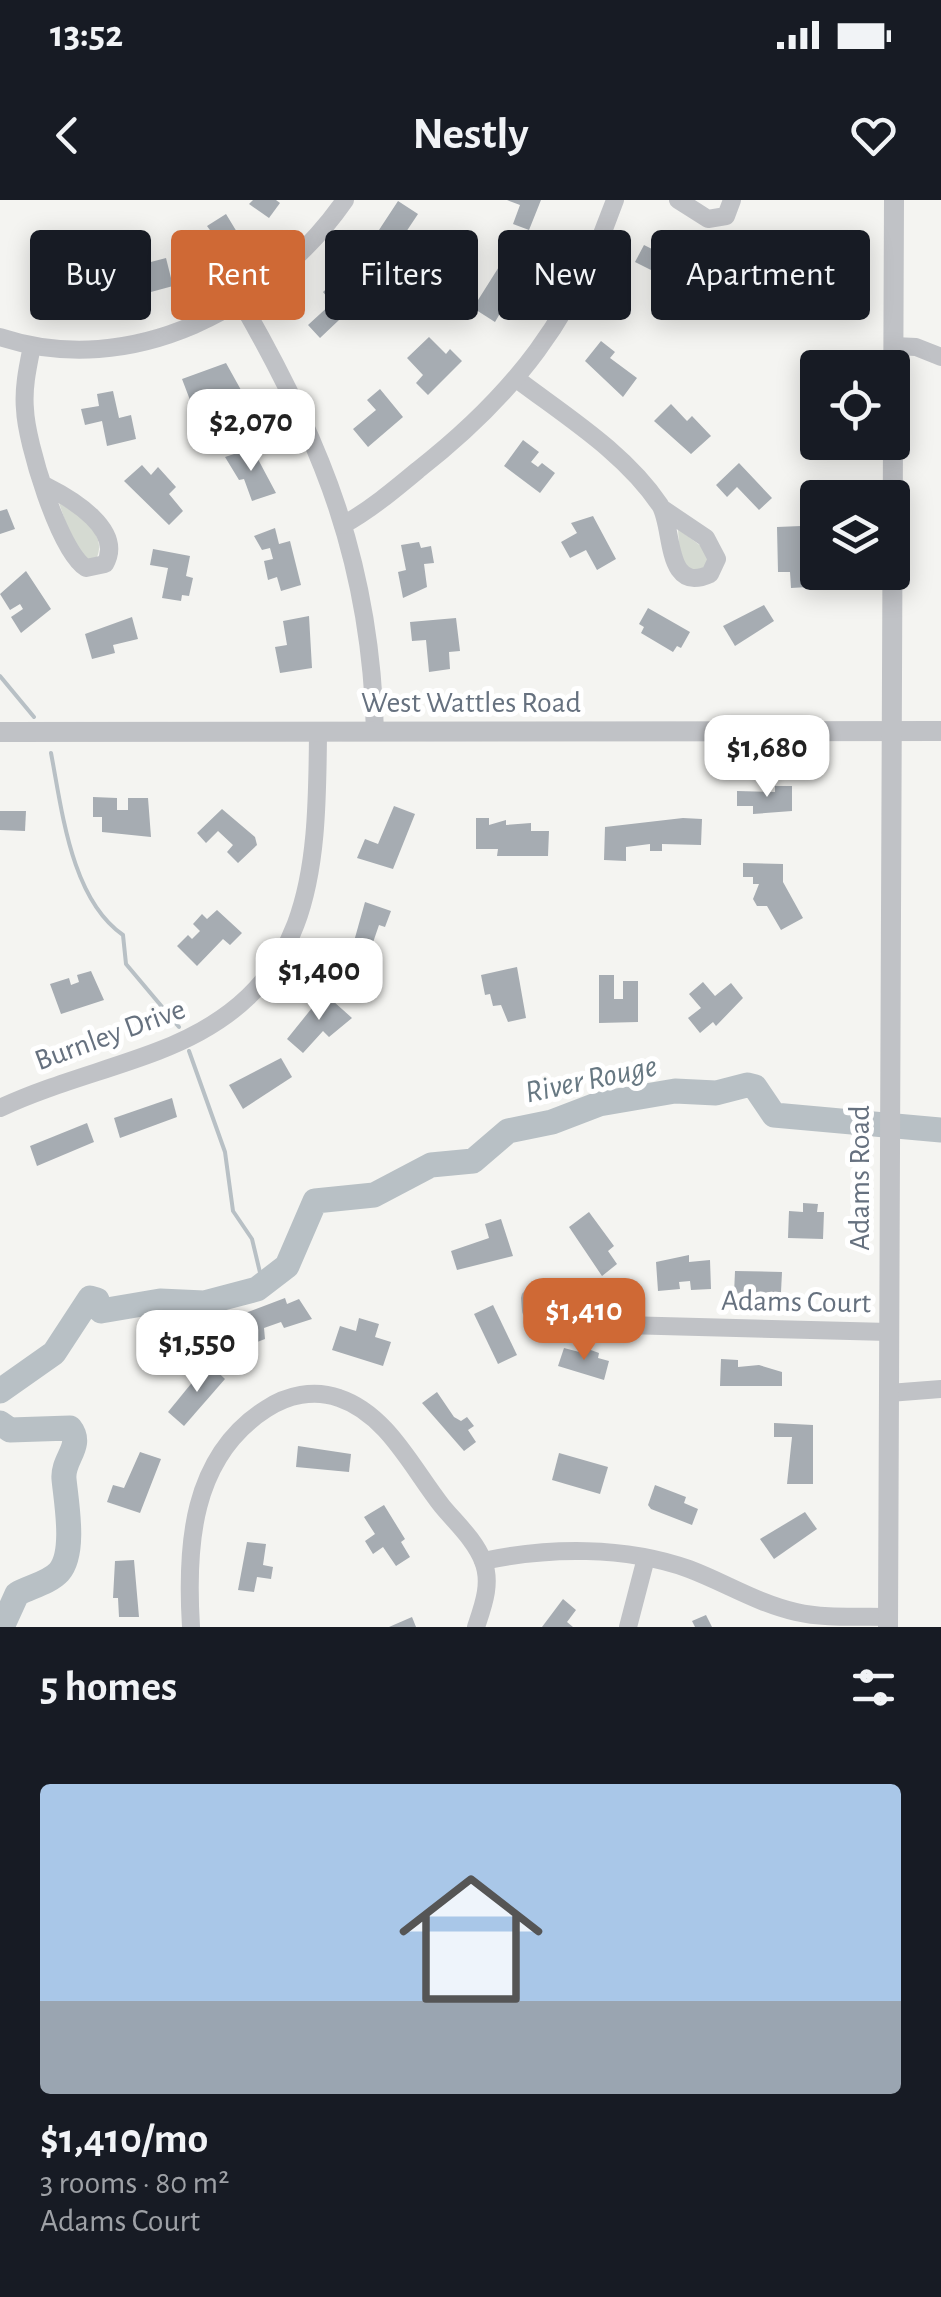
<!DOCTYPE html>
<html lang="en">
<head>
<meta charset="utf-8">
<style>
  :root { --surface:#171b24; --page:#242831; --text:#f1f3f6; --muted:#9ea1a6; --line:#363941; --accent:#cf6935 }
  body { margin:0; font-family:"Alegreya Sans",sans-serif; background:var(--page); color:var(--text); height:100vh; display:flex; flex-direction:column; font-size:38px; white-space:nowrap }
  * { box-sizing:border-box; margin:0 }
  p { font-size:32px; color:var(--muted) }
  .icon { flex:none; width:55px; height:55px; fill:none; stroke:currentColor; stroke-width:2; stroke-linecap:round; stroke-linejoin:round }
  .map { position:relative; height:1427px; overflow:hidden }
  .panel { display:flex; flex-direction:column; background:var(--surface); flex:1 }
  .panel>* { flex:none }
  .banner { position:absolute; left:30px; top:30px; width:882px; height:90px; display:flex; gap:20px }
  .tools { position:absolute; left:800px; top:150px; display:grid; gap:20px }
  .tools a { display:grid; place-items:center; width:110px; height:110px; border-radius:10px; background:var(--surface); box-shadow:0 5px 25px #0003; font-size:50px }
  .price { position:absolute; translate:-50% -85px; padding:0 22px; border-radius:20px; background:#fff; color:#222; font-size:32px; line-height:65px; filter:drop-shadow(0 2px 5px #0008) }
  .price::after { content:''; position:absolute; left:50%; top:60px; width:30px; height:22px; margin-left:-15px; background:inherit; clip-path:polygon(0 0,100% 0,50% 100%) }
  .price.on { background:var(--accent); color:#fff }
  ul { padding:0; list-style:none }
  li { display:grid; align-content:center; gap:20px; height:530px; padding:0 40px }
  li+li { border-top:2px solid var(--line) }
  li span { display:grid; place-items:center; height:310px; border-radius:10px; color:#555 }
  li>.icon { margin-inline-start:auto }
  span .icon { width:180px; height:180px; fill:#fffc; stroke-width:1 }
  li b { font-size:42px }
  h2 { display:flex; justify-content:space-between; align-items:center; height:120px; padding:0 40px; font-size:42px }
  .tag { padding:0 35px; border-radius:10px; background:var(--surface); box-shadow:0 5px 25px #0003; font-size:35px; line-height:90px }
  .tag.on { background:var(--accent); color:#fff }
  .status { display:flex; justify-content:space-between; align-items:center; height:70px; padding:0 50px; background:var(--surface); direction:ltr }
  .status svg { height:28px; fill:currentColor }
  header { display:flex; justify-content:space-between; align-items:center; height:130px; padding:0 40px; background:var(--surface); font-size:45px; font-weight:700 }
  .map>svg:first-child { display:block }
  .grass { fill:#d5dad2 }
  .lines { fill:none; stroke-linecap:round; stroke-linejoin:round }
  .stream { stroke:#b8c0c5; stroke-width:4 }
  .river { stroke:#b8c0c5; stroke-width:25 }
  .building { fill:#a6acb2 }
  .minor { stroke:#c0c2c6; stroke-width:18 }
  .tertiary { stroke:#c0c2c6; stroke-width:20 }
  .labels { text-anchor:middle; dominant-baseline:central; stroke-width:10; stroke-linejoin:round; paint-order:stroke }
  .street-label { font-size:30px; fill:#66717f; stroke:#fff }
  .water-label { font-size:32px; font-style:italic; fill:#677882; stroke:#fff }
</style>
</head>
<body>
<div class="status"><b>13:52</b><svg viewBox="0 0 49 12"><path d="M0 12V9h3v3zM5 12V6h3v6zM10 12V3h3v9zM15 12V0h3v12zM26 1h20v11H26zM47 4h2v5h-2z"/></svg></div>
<header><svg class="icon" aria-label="back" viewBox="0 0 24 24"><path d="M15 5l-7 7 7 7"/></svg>Nestly<svg class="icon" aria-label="heart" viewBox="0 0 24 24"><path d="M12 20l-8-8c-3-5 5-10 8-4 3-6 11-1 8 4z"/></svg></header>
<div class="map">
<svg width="941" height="1427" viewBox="0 0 941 1427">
  <rect width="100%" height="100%" fill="#f4f4f1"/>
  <g class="grass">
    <path d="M59 303C78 314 107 333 97 357L86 360 72 341Z"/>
    <path d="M678 329 705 349 708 363 701 370H689L680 359Z"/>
  </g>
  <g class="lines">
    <g class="stream">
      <path d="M0 476 34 517"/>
      <path d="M51 553C62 610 71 699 123 735L126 764 179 827"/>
      <path d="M189 851 225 952 233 1011 252 1039 263 1085"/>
    </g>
    <g class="river">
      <path d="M0 1191 54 1153 90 1098 97 1100 101 1111 160 1101 204 1103 257 1089 287 1066 315 1001 374 995 431 965 473 961 508 931 552 922 599 904 675 891 716 893 747 885 755 887 774 915 941 930"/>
      <path d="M0 1223 10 1230 70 1228C84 1246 62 1259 64 1279 66 1301 76 1353 59 1372 49 1383 29 1387 17 1394L2 1427"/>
    </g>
  </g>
  <g class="building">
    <path d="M253 0H276L280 3 269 18 249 4Z"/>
    <path d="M507 0H541L529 30 513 24 520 5Z"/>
    <path d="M398 1 418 14 398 44 405 49 392 68 372 54 385 34 379 30Z"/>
    <path d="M226 14 243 42 202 68 189 48 212 33 207 26Z"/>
    <path d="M644 45 670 58 673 52 688 60 677 83 635 62Z"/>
    <path d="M776 45 791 65 763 86 748 66Z"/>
    <path d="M166 58 173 86 114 102 109 81 149 70 147 63Z"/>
    <path d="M502 62 530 79 519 96 508 89 500 101 505 105 495 122 473 108Z"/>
    <path d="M35 73 85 80 81 112 60 109 62 96 33 92Z"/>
    <path d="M336 80 357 103 320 138 308 125 332 103 323 92Z"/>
    <path d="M429 137 446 154 450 149 462 161 428 195 416 183 423 175 407 158Z"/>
    <path d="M601 141 615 152 610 158 637 178 623 197 585 161Z"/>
    <path d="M226 163 246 199 224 207 218 190 190 200 182 179Z"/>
    <path d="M380 189 403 217 368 247 353 229 376 210 367 200Z"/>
    <path d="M113 191 119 218 131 215 136 239 107 246 102 221 85 225 81 209 99 206 97 194Z"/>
    <path d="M671 204 687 221 692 216 711 236 691 254 654 221Z"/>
    <path d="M523 240 539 252 531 262 538 267 542 263 555 273 540 293 504 266Z"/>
    <path d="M252 248 276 293 252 301 244 279 239 280 225 257Z"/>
    <path d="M739 263 772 298 759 310 737 287 727 297 716 285Z"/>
    <path d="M142 265 151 275 158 267 176 287 169 294 183 311 169 325 124 281Z"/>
    <path d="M7 309 15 329 0 334V311Z"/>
    <path d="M593 316 616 359 597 370 586 350 570 358 561 342 577 333 571 323Z"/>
    <path d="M801 326V349H809V359L801 360 808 387 791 388 790 372H778L777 327Z"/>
    <path d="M275 328 279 344 290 341 301 385 281 391 277 377 268 380 264 361 273 359 270 348 262 350 254 336Z"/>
    <path d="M419 342 421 348 431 346 434 363 424 364 427 387 403 398 398 372 406 370 401 345Z"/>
    <path d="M153 349 190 356 186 376 193 378 189 396 182 395 181 401 162 398 168 368 150 365Z"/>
    <path d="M26 371 51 409 21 433 11 417 23 409 20 404 10 410 0 394Z"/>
    <path d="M764 405 774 421 735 446 723 426Z"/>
    <path d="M648 408 690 432 681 448 677 446 673 452 641 433 644 427 639 424Z"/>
    <path d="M309 416 312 468 280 473 275 447 287 445 283 421Z"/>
    <path d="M132 417 138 439 113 445 115 453 92 459 85 434Z"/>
    <path d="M456 418 460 451 449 452 450 469 429 472 426 440 412 441 410 422Z"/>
    <path d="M775 586H792V611L753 614V606H737V591L775 592Z"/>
    <path d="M93 597 117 598V610H128V598H148L151 637 102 632V617H93Z"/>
    <path d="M394 606 415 614 393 669 357 658 365 639 378 644Z"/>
    <path d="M222 609 255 637 257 645 238 663 227 652 233 645 218 631 206 643 197 633Z"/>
    <path d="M0 611H26L25 631 0 630Z"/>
    <path d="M476 618H489V625L506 620V625L531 623V631H549L548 656H497L498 649H476Z"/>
    <path d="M683 618 702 619 701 645 662 644V651H650V644L626 647V661L604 660 605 627Z"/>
    <path d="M743 663 783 664V682L803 718 781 730 767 706H757L753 699 759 684H753V677H743Z"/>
    <path d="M365 702 391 711 385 727 379 725 368 757 351 752Z"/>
    <path d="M217 710 242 733 230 745 223 739 197 766 177 746 188 735 192 739 200 731 193 724 202 714 207 719Z"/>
    <path d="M517 767 526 818 508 822 501 805 493 806 490 794 485 795 481 775Z"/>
    <path d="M91 771 104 800 61 814 50 784 69 778 71 785 79 782 77 775Z"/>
    <path d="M599 775H614V799H623V781H638V822L599 823Z"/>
    <path d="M703 782 715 796 731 783 743 798 716 826 713 822 700 833 688 818 701 808 689 794Z"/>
    <path d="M324 793 352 818 329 837 323 831 303 853 287 839Z"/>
    <path d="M281 858 292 877 243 909 229 885Z"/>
    <path d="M172 898 177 917 120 938 114 918Z"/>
    <path d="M87 923 94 942 37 966 30 946Z"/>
    <path d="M803 1003 818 1004 817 1012H824L823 1039 788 1038 789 1011 803 1012Z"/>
    <path d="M589 1012 614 1046 608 1051 617 1064 602 1076 569 1027Z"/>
    <path d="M501 1019 513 1056 457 1070 451 1051 489 1038 485 1024Z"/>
    <path d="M689 1055V1062L710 1060 711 1089 691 1090 690 1081 679 1082 680 1089 658 1091 656 1062Z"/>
    <path d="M735 1071 782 1072 781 1092 734 1094Z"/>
    <path d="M285 1098 287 1104 299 1099 312 1119 284 1128 281 1122 264 1128 265 1139 249 1145 237 1116Z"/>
    <path d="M493 1105 517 1155 498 1164 474 1114Z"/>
    <path d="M359 1118 379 1124 375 1137 391 1142 383 1166 332 1150 340 1126 356 1131Z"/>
    <path d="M564 1148 587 1154 588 1149 599 1153 598 1158 609 1161 604 1180 558 1166Z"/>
    <path d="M721 1159 738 1160V1167L759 1165 782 1172V1186H720Z"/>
    <path d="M208 1163 225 1179 184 1226 168 1212Z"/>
    <path d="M437 1192 454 1217 461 1221 467 1217 474 1226 468 1230 476 1242 464 1251 422 1203Z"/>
    <path d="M774 1223 813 1225V1284H787L792 1237H774Z"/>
    <path d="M298 1246 351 1254 349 1272 296 1267Z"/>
    <path d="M140 1252 161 1259 140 1313 107 1302 113 1285 124 1288Z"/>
    <path d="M559 1253 608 1267 600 1294 552 1280Z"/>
    <path d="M655 1285 686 1297 684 1303 698 1309 692 1325 651 1309 648 1305Z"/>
    <path d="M384 1305 405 1339 401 1342 410 1357 396 1366 383 1347 373 1354 365 1341 375 1334 364 1317Z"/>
    <path d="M805 1312 817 1329 774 1359 760 1339Z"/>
    <path d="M247 1342 266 1344 263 1365 273 1367 271 1379 257 1377 254 1392 238 1390Z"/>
    <path d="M134 1360 139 1417H119L118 1398H113L115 1361Z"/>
    <path d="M563 1399 576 1410 567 1422 573 1427H542Z"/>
    <path d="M706 1415 712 1427H695L692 1421Z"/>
    <path d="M412 1417 416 1427H389Z"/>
  </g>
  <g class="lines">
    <g class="minor">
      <path d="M678 0 708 19 726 16 732 0"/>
      <path d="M241 102C323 244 371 365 375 532"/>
      <path d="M0 137C131 180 270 108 345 0"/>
      <path d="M32 146C28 166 23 188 25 209 26 242 59 351 86 368L105 364C124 330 72 299 46 286"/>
      <path d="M894 146 916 147 941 157"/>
      <path d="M518 180C567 217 625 253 660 305 674 327 664 395 710 374L717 359 706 338 663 309"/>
      <path d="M343 325C370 310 394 290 418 270 515 194 573 118 615 0"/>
      <path d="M0 908C51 884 106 871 158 851 313 792 317 678 318 532"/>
      <path d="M582 1121 557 1090H539L530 1098 531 1110 549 1123 889 1132"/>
      <path d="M889 1193 941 1189"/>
      <path d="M483 1361C549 1347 625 1346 689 1369 726 1383 757 1403 796 1412 826 1419 858 1416 888 1417"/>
      <path d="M191 1427C186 1346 191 1257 266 1209 287 1195 314 1189 339 1198 387 1214 412 1268 442 1306 456 1323 475 1340 483 1361 492 1383 483 1406 476 1427"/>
      <path d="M628 1427 646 1358"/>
    </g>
    <g class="tertiary">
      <path d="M0 532 941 531"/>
      <path d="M888 1427 894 0"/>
    </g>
  </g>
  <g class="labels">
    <g class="street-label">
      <text x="471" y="503">West Wattles Road</text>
      <text transform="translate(110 835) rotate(-20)">Burnley Drive</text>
      <text transform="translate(860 978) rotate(-90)">Adams Road</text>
      <text transform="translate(796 1102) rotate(1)">Adams Court</text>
    </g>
    <g class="water-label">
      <text transform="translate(591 879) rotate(-12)">River Rouge</text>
    </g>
  </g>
</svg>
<div class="tools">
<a><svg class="icon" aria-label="locate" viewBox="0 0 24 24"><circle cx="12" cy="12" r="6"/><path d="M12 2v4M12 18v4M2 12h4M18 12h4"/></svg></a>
<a><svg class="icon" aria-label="layers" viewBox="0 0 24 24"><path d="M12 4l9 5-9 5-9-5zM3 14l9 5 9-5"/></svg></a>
</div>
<b class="price" style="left:251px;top:274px">$2,070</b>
<b class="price" style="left:767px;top:600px">$1,680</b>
<b class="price" style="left:319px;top:823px">$1,400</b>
<b class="price on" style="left:584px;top:1163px">$1,410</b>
<b class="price" style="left:197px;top:1195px">$1,550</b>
<div class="banner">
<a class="tag">Buy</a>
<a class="tag on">Rent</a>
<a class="tag">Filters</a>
<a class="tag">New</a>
<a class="tag">Apartment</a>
</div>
</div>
<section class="panel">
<h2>5 homes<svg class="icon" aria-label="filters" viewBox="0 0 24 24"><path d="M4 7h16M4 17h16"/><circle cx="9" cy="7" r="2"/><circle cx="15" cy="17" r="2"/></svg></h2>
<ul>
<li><span style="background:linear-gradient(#a9c7e8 70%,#9aa5b1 0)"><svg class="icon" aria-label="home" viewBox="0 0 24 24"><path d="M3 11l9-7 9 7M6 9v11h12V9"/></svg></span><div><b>$1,410/mo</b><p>3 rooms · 80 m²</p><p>Adams Court</p></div></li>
</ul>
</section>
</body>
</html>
